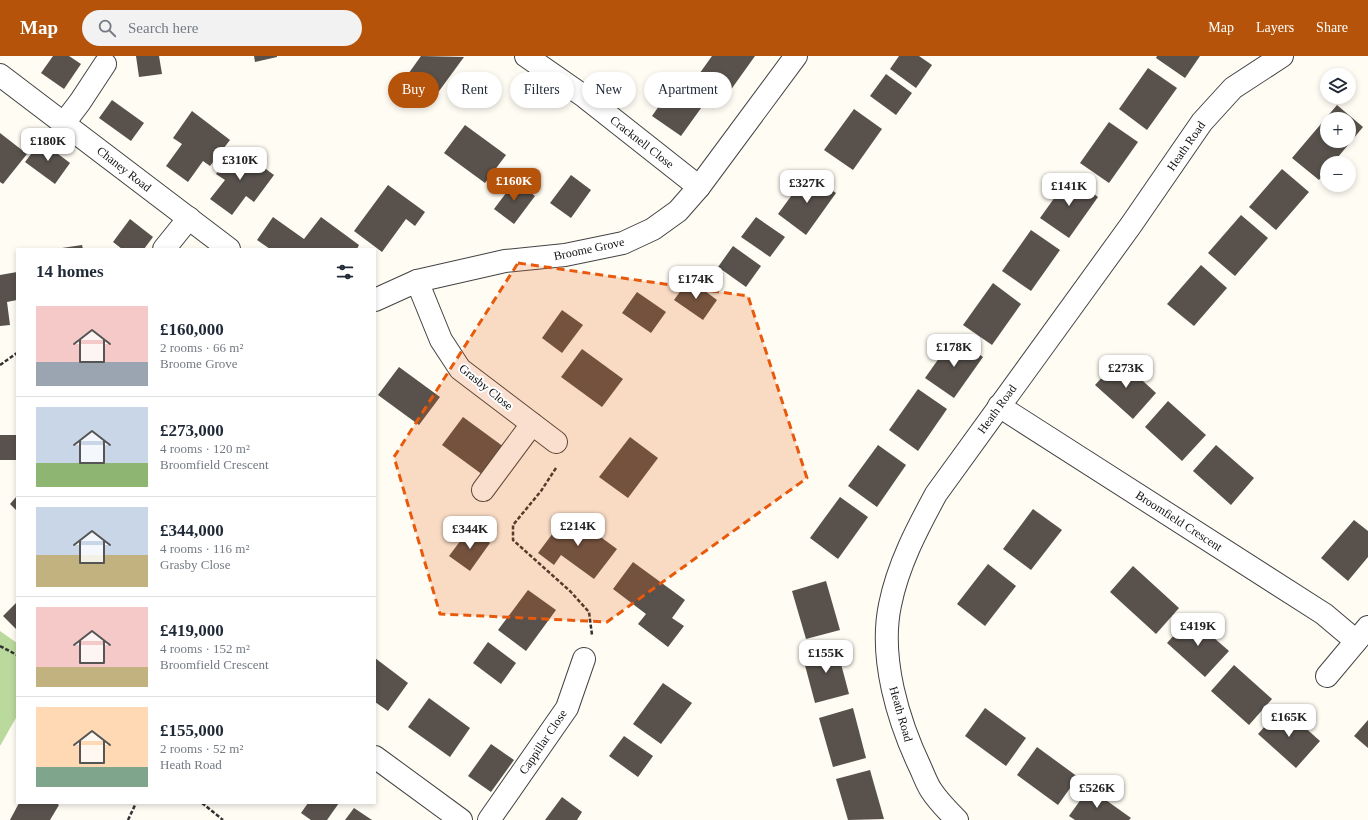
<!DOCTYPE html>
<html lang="en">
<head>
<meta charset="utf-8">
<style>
  :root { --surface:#fff; --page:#f2f2f3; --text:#1f2937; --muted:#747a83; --line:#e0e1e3; --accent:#b45309 }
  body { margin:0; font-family:"Times New Roman",serif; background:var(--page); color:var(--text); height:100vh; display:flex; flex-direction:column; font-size:15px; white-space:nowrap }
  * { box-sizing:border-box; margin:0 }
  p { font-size:13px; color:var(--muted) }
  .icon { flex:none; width:22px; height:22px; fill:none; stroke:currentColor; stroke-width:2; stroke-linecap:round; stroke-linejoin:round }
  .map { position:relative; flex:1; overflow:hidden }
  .drawer { position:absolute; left:16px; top:192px; width:360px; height:556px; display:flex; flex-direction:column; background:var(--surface); border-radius:0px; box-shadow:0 2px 6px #0003 }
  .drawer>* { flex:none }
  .guide { position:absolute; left:388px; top:16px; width:380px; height:36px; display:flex; gap:8px }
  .tools { position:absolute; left:1320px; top:12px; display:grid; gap:8px }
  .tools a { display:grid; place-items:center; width:36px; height:36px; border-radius:50%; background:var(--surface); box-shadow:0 2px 6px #0003; font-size:20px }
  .price { position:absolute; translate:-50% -34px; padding:0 9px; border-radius:8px; background:#fff; color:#222; font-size:13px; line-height:26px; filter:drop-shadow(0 1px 2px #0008) }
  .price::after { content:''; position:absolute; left:50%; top:24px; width:12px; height:9px; margin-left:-6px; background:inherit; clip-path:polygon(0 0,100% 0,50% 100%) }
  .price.active { background:var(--accent); color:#fff }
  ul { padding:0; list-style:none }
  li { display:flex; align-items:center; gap:12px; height:100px; padding:0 20px }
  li+li { border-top:1px solid var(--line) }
  li span { display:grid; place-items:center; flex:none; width:112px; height:80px; border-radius:0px; color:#555 }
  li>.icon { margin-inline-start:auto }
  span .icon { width:48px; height:48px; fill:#fffc; stroke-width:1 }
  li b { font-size:17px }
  h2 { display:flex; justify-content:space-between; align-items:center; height:48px; padding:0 20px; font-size:17px }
  .pill { padding:0 14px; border-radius:18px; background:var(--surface); box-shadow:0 2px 6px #0003; font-size:14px; line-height:36px }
  .pill.active { background:var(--accent); color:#fff }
  header { display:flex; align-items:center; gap:24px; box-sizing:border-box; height:56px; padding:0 20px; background:var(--accent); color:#fff }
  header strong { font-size:19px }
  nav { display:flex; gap:22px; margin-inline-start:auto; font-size:14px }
  .search { width:280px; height:36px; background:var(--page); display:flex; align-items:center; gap:10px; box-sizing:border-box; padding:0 14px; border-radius:22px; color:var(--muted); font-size:15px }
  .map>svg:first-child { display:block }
  .forest { fill:#bad99d }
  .building { fill:#58514c; fill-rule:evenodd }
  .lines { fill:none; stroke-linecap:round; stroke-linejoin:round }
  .minor-casing { stroke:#434343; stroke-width:24 }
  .path { stroke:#323232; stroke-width:2.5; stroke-dasharray:4 2; stroke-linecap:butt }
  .minor { stroke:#fff; stroke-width:22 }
  .marked { fill:#e8590c; fill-opacity:0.2; stroke:#e8590c; stroke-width:3; stroke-dasharray:8 5; stroke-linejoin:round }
  .labels { text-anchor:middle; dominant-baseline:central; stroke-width:4; stroke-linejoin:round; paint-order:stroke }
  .street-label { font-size:12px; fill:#101010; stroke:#fff }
</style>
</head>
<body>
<header>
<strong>Map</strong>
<div class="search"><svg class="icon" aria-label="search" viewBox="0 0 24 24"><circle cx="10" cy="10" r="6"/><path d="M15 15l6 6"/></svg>Search here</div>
<nav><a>Map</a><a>Layers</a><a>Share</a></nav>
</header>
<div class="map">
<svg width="1368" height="764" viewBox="0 0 1368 764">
  <rect width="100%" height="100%" fill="#fefcf3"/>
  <path class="forest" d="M0 575 17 587V660L0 690Z"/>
  <g class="building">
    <path d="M53 0H69L81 8 64 33 41 17Z"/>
    <path d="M136 0H159L162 18 139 21Z"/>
    <path d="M254 0H277V1L255 6Z"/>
    <path d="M421 0 464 1 434 42 406 21Z"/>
    <path d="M712 0H755L720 49 709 41 681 80 652 60 680 20 692 28Z"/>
    <path d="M899 0H919L932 9 916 32 890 13Z"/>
    <path d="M1157 0H1200L1185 22 1156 2Z"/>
    <path d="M1148 12 1177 32 1147 74 1119 53Z"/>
    <path d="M886 18 912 37 896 59 870 40Z"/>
    <path d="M112 44 144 67 131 85 99 62Z"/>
    <path d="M1337 49 1363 71 1333 107H1327V114L1319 124 1292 102ZM1327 63H1349V85H1327Z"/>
    <path d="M854 53 882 73 853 114 824 94Z"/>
    <path d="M192 55 230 84 210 110 203 105 188 126 166 110 182 88 173 82Z"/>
    <path d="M1109 66 1138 86 1109 127 1080 107Z"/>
    <path d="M465 69 506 99 485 127 444 97Z"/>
    <path d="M0 77 27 98 3 128 0 126Z"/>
    <path d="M41 85 70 107 55 128 25 106Z"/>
    <path d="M236 91 274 119 254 146 246 140 232 159 210 143 225 124 216 118Z"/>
    <path d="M1282 113 1309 136 1276 174 1249 151Z"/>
    <path d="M808 117 836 137 806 179 778 158Z"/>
    <path d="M571 119 591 134 571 162 550 147Z"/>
    <path d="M1070 120 1098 141 1069 182 1040 162Z"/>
    <path d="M515 125 535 140 514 168 494 153Z"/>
    <path d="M388 129 425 156 415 170 406 163 382 196 354 175Z"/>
    <path d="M1241 159 1268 182 1235 220 1208 197Z"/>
    <path d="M273 161 304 183 321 161 359 189 357 193H270L257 184Z"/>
    <path d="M756 161 785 181 770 201 741 181Z"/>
    <path d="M130 163 153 181 144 193H122L113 186Z"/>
    <path d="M1031 174 1060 194 1031 235 1002 215Z"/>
    <path d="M82 189 83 193H62V192Z"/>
    <path d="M733 190 761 210 746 231 718 211Z"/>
    <path d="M1201 209 1227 232 1194 270 1167 248Z"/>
    <path d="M17 216V244L7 246 10 269 0 270V219Z"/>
    <path d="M689 223 717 244 703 264 674 244Z"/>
    <path d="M993 227 1021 248 992 289 963 269Z"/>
    <path d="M637 236 666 256 651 277 622 257Z"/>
    <path d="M562 254 583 269 562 297 542 282Z"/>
    <path d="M954 281 983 301 954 342 925 322Z"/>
    <path d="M582 293 623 323 602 351 561 321Z"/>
    <path d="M1119 303 1156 337 1133 363 1095 329Z"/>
    <path d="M399 311 440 341 419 369 378 339Z"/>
    <path d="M918 333 947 353 918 395 889 374Z"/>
    <path d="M1168 345 1206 379 1182 405 1145 371Z"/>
    <path d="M463 361 504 391 483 419 442 389Z"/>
    <rect x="0" y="379" width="17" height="25"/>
    <path d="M630 381 658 402 628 442 599 421Z"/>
    <path d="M878 389 906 409 877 451 848 430Z"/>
    <path d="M1216 389 1254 422 1231 449 1193 415Z"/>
    <path d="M17 440V455L10 448Z"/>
    <path d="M840 441 868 461 838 503 810 482Z"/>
    <path d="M1033 453 1062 474 1031 514 1003 493Z"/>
    <path d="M568 457 617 493 594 523 561 499 554 509 538 497Z"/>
    <path d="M1354 464 1368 475V501L1348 525 1321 502Z"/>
    <path d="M470 472 490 487 470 515 449 500Z"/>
    <path d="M633 506 685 544 672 562 684 570 668 591 638 568 646 558 613 533Z"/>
    <path d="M988 508 1016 530 985 570 957 548Z"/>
    <path d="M1133 510 1179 552 1156 578 1110 536Z"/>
    <path d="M826 525 840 574 806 583 792 535Z"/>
    <path d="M528 534 556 554 526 595 498 574Z"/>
    <path d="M17 546V574L3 560Z"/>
    <path d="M1190 561 1229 595 1205 621 1167 587Z"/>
    <path d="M488 586 516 607 501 628 473 607Z"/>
    <path d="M836 589 849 638 815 647 802 598Z"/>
    <path d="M375 602 408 627 388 655 375 646Z"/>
    <path d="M1234 609 1272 643 1249 669 1211 635Z"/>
    <path d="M663 627 692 647 661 688 633 668Z"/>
    <path d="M429 642 470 672 450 701 408 671Z"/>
    <path d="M1282 651 1320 685 1296 712 1258 678Z"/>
    <path d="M853 652 866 702 833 711 819 662Z"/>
    <path d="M985 652 1026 682 1006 710 965 680Z"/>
    <path d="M1368 664V692L1354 680Z"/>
    <path d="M624 680 653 700 638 721 609 700Z"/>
    <path d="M491 688 514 704 491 736 468 720Z"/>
    <path d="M1037 691 1078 721 1058 749 1017 719Z"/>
    <path d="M870 714 884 763 848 764 836 723Z"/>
    <path d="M1089 732 1131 762 1129 764H1075L1069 760Z"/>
    <path d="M562 741 582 756 577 764H545Z"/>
    <path d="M19 747H56L59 749 50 764H10Z"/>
    <path d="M308 747H339L327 764H311L301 757Z"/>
    <path d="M354 752 372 764H345Z"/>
  </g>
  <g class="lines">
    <defs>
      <g id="minor">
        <path d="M526 0 585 41 699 131"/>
        <path d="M0 19 229 193"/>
        <path d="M64 67 80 46 105 8"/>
        <path d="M164 193 189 162"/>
        <path d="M417 225 441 284 460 313 556 386"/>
        <path d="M375 244 417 225 505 205 565 199 623 187 653 173 678 155 699 131 796 0"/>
        <path d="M999 350 1324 558 1356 585"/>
        <path d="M483 434 532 368"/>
        <path d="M1327 620 1368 571"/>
        <path d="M375 701 461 764"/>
        <path d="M489 764 567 652 584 603"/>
        <path d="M957 764C948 755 938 745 931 734 927 728 924 720 921 713 898 665 879 602 890 549 898 509 917 473 936 438L1131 169 1202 66 1233 32 1282 0"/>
      </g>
    </defs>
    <use href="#minor" class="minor-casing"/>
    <g class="path">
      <path d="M0 309 17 297"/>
      <path d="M556 412 541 435 513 469V484L570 535 589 556 592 579"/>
      <path d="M0 590 17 599"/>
      <path d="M202 747 223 764"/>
      <path d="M128 764 136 747"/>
    </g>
    <use href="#minor" class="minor"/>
  </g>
  <path class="marked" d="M518 207 748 240 807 422 607 566 440 558 394 401Z"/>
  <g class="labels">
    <g class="street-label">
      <text transform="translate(642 86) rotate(38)">Cracknell Close</text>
      <text transform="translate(1186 90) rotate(-55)">Heath Road</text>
      <text transform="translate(124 113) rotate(38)">Chaney Road</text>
      <text transform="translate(589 193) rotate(-12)">Broome Grove</text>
      <text transform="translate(486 331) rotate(39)">Grasby Close</text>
      <text transform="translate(997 353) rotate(-54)">Heath Road</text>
      <text transform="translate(1179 465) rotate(33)">Broomfield Crescent</text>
      <text transform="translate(901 658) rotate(74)">Heath Road</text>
      <text transform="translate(543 686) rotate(-56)">Cappillar Close</text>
    </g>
  </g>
</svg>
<div class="tools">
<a><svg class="icon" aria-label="layers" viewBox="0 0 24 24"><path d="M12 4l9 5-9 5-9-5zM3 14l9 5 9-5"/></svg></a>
<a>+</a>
<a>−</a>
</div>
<b class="price" style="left:48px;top:106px">£180K</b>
<b class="price" style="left:240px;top:125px">£310K</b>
<b class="price active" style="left:514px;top:146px">£160K</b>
<b class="price" style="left:807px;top:148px">£327K</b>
<b class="price" style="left:1069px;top:151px">£141K</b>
<b class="price" style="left:696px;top:244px">£174K</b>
<b class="price" style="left:954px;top:312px">£178K</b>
<b class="price" style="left:1126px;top:333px">£273K</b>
<b class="price" style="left:578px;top:491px">£214K</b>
<b class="price" style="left:470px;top:494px">£344K</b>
<b class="price" style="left:1198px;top:591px">£419K</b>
<b class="price" style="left:826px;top:618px">£155K</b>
<b class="price" style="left:1289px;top:682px">£165K</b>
<b class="price" style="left:1097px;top:753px">£526K</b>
<div class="guide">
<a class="pill active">Buy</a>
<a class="pill">Rent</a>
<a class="pill">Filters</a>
<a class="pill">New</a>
<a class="pill">Apartment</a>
</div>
<section class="drawer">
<h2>14 homes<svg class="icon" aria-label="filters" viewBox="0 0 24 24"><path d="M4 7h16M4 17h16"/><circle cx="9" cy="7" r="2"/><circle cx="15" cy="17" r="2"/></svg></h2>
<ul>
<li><span style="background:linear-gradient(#f6c9c9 70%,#9aa5b1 0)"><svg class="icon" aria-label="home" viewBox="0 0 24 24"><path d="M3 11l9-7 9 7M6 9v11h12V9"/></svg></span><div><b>£160,000</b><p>2 rooms · 66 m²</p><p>Broome Grove</p></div></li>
<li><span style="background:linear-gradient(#c9d6e8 70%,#8fb573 0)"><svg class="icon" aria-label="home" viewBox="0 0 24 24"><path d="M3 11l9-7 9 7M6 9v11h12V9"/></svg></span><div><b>£273,000</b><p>4 rooms · 120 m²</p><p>Broomfield Crescent</p></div></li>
<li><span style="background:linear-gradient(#c9d6e8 60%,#c2b280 0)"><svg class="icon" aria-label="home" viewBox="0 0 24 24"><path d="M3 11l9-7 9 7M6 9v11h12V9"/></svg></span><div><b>£344,000</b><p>4 rooms · 116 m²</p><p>Grasby Close</p></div></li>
<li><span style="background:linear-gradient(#f6c9c9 75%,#c2b280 0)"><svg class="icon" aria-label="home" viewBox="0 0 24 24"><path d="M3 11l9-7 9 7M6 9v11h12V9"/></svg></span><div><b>£419,000</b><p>4 rooms · 152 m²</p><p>Broomfield Crescent</p></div></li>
<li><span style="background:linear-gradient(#ffd9b3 75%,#7fa58c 0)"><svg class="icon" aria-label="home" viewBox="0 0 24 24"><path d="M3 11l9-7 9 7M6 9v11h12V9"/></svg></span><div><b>£155,000</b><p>2 rooms · 52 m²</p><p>Heath Road</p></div></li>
</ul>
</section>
</div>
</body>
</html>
